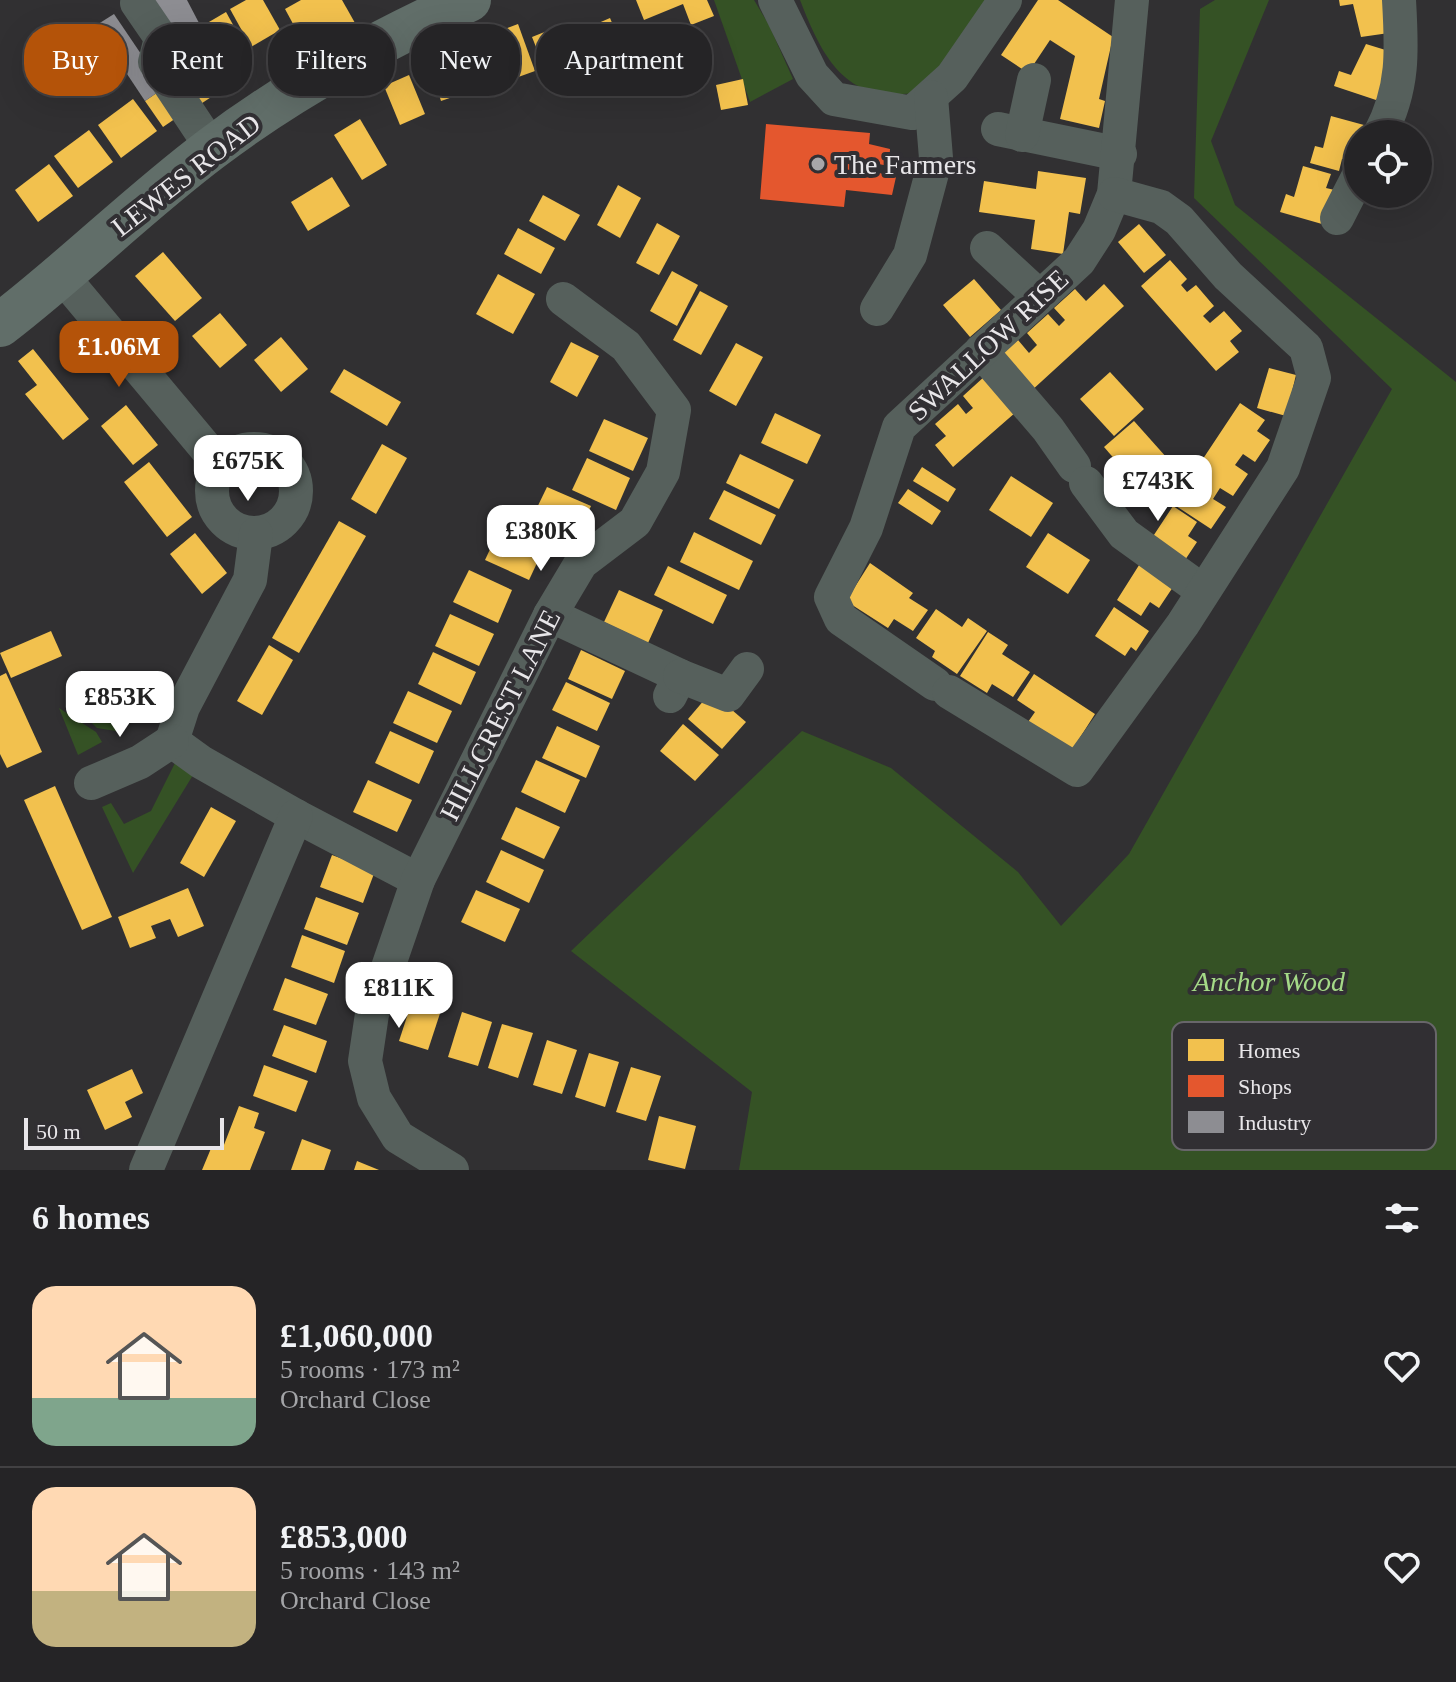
<!DOCTYPE html>
<html lang="en">
<head>
<meta charset="utf-8">
<style>
  :root { --surface:#252426; --page:#313032; --text:#f1f3f6; --muted:#a3a4a7; --line:#424143; --accent:#b45309 }
  body { margin:0; font-family:Georgia,serif; background:var(--page); color:var(--text); height:100vh; display:flex; flex-direction:column; font-size:30px; white-space:nowrap }
  * { box-sizing:border-box; margin:0 }
  p { font-size:26px; color:var(--muted) }
  .icon { flex:none; width:44px; height:44px; fill:none; stroke:currentColor; stroke-width:2; stroke-linecap:round; stroke-linejoin:round }
  .map { position:relative; height:1170px; overflow:hidden }
  .side { display:flex; flex-direction:column; background:var(--surface); flex:1 }
  .side>* { flex:none }
  .hud { position:absolute; left:24px; top:24px; width:800px; height:72px; display:flex; gap:16px }
  .buttons { position:absolute; left:1344px; top:120px; display:grid; gap:16px }
  .buttons a { display:grid; place-items:center; width:88px; height:88px; border-radius:50%; background:var(--surface); box-shadow:0 8px 32px #0002,0 0 0 2px var(--line); font-size:40px }
  .scale { position:absolute; left:24px; bottom:20px; width:200px; box-sizing:border-box; padding-left:8px; border:4px solid #e8e6e9; border-top:0; font-size:22px; line-height:28px; white-space:nowrap; color:#e8e6e9; -webkit-text-stroke:6px #312f33; paint-order:stroke }
  .price { position:absolute; translate:-50% -68px; padding:0 18px; border-radius:16px; background:#fff; color:#222; font-size:26px; line-height:52px; filter:drop-shadow(0 2px 4px #0008) }
  .price::after { content:''; position:absolute; left:50%; top:48px; width:24px; height:18px; margin-left:-12px; background:inherit; clip-path:polygon(0 0,100% 0,50% 100%) }
  .price.on { background:var(--accent); color:#fff }
  ul { padding:0; list-style:none }
  li { display:flex; align-items:center; gap:24px; height:200px; padding:0 32px }
  li+li { border-top:2px solid var(--line) }
  li span { display:grid; place-items:center; flex:none; width:224px; height:160px; border-radius:24px; color:#555 }
  li>.icon { margin-inline-start:auto }
  span .icon { width:96px; height:96px; fill:#fffc; stroke-width:1 }
  li b { font-size:34px }
  h2 { display:flex; justify-content:space-between; align-items:center; height:96px; padding:0 32px; font-size:34px }
  .tag { padding:0 28px; border-radius:32px; background:var(--surface); box-shadow:0 8px 32px #0002,0 0 0 2px var(--line); font-size:28px; line-height:72px }
  .tag.on { background:var(--accent); color:#fff }
  .map>svg:first-child { display:block }
  .green { fill:#355225 }
  .homes { fill:#f2c14e }
  .shops { fill:#e4572e }
  .industry { fill:#8d8d92 }
  .lines { fill:none; stroke-linecap:round; stroke-linejoin:round }
  .minor { stroke:#56605c; stroke-width:34 }
  .highway { stroke:#616e69; stroke-width:44 }
  .poi-dot { fill:#a8a6a9; stroke:#312f33; stroke-width:3 }
  .labels { text-anchor:middle; dominant-baseline:central; stroke-width:8; stroke-linejoin:round; paint-order:stroke }
  .poi-label { font-size:28px; fill:#e8e6e9; stroke:#312f33; text-anchor:start }
  .street-label { font-size:28px; fill:#e8e6e9; stroke:#312f33 }
  .park-label { font-size:28px; font-style:italic; fill:#a4d987; stroke:#312f33 }
  .key { fill:#312f33; stroke:#68666a; stroke-width:2 }
  .key-label { font-size:22px; fill:#e8e6e9 }
</style>
</head>
<body>
<div class="map">
<svg width="1456" height="1170" viewBox="0 0 1456 1170">
  <rect width="100%" height="100%" fill="#313032"/>
  <g class="green">
    <path d="M714 0H754L769 25 793 79 750 102Z"/>
    <path d="M800 0H986C972 20 944 73 927 86 917 95 904 94 891 94 838 94 817 43 800 0Z"/>
    <path d="M1215 0H1269L1211 141 1235 205 1456 382V1170H739L752 1092 571 951 802 731 891 768 1018 872 1061 926 1129 854 1392 389 1194 198 1200 9Z"/>
    <path d="M103 686 122 732 97 728 71 703Z"/>
    <path d="M59 708 96 732 102 742 78 755Z"/>
    <path d="M182 749 201 762 133 873 102 807 111 803 124 824 151 811Z"/>
  </g>
  <g class="homes">
    <path d="M246 0H263L280 30 251 47 230 9Z"/>
    <path d="M301 0H342L359 30 311 57 285 9Z"/>
    <path d="M636 0H707L714 16 691 25 683 4 644 20Z"/>
    <path d="M1038 0H1058L1113 37 1099 99 1105 101 1099 128 1060 119 1075 56 1050 40 1028 73 1001 55Z"/>
    <path d="M1339 0H1390L1389 33 1361 37 1353 4 1340 6Z"/>
    <path d="M226 12 247 50 219 67 197 29Z"/>
    <path d="M610 18 629 63 599 76 580 31Z"/>
    <path d="M518 24 535 71 488 88 471 42Z"/>
    <path d="M562 25 580 70 550 82 532 37Z"/>
    <path d="M1366 44 1392 52 1382 102 1334 86 1339 71 1351 75Z"/>
    <path d="M464 48 476 89 441 101 428 59Z"/>
    <path d="M204 64 222 90 193 109 176 82Z"/>
    <path d="M409 75 425 114 400 125 384 86Z"/>
    <path d="M743 79 748 105 721 110 716 85Z"/>
    <path d="M164 88 182 114 163 127 145 101Z"/>
    <path d="M133 99 157 131 121 158 98 125Z"/>
    <path d="M1331 116 1364 125 1358 134 1354 162 1342 159 1339 171 1310 163 1315 146 1323 148Z"/>
    <path d="M360 119 387 165 362 180 334 135Z"/>
    <path d="M89 130 113 162 78 188 54 156Z"/>
    <path d="M49 164 73 196 38 222 15 190Z"/>
    <path d="M1303 166 1331 174 1326 188 1339 191 1329 226 1280 212 1286 194 1294 197Z"/>
    <path d="M1038 171 1086 178 1080 214 1069 212 1063 254 1031 249 1035 220 979 212 984 181 1036 189Z"/>
    <path d="M332 177 350 206 308 231 291 202Z"/>
    <path d="M618 185 641 198 620 238 597 225Z"/>
    <path d="M543 195 580 215 565 241 529 221Z"/>
    <path d="M657 223 680 236 659 275 636 263Z"/>
    <path d="M1139 224 1166 255 1144 273 1118 242Z"/>
    <path d="M518 228 555 248 541 274 504 254Z"/>
    <path d="M163 252 202 298 175 321 135 276Z"/>
    <path d="M1170 260 1187 279 1181 285 1187 292 1196 285 1214 306 1203 316 1210 323 1224 311 1242 331 1230 341 1239 352 1216 371 1141 286Z"/>
    <path d="M672 271 698 285 677 326 650 311Z"/>
    <path d="M498 274 535 294 513 334 476 314Z"/>
    <path d="M974 279 1001 310 970 337 943 305Z"/>
    <path d="M1104 284 1124 306 1030 392 998 357 1018 340 1029 353 1037 345 1027 333 1048 314 1059 326 1065 320 1054 308 1075 289 1086 301Z"/>
    <path d="M700 291 728 306 701 355 673 340Z"/>
    <path d="M220 313 247 345 220 368 192 336Z"/>
    <path d="M281 337 308 369 281 392 254 360Z"/>
    <path d="M571 342 599 356 577 397 550 382Z"/>
    <path d="M736 343 763 357 736 406 709 391Z"/>
    <path d="M33 349 89 419 63 440 25 394 37 385 18 361Z"/>
    <path d="M1269 368 1296 375 1286 416 1257 408Z"/>
    <path d="M344 369 401 402 387 426 330 392Z"/>
    <path d="M1110 372 1144 409 1114 436 1080 399Z"/>
    <path d="M985 376 1016 412 953 467 935 445 946 436 935 424 958 404 966 414 973 408 963 396Z"/>
    <path d="M1240 403 1265 420 1257 431 1270 440 1255 462 1243 454 1235 465 1248 474 1233 496 1220 488 1213 499 1226 507 1211 529 1173 504Z"/>
    <path d="M126 405 158 445 133 465 101 426Z"/>
    <path d="M775 413 821 435 807 464 761 443Z"/>
    <path d="M604 419 648 438 633 471 589 451Z"/>
    <path d="M1134 421 1167 458 1137 485 1104 447Z"/>
    <path d="M382 444 407 458 376 514 351 499Z"/>
    <path d="M740 454 794 480 779 509 726 483Z"/>
    <path d="M587 458 630 478 616 510 572 490Z"/>
    <path d="M149 462 192 517 167 537 124 482Z"/>
    <path d="M922 467 956 489 948 502 913 481Z"/>
    <path d="M1011 476 1053 503 1031 537 989 510Z"/>
    <path d="M547 487 591 506 576 539 532 518Z"/>
    <path d="M908 489 941 511 932 525 898 503Z"/>
    <path d="M724 490 776 515 761 545 709 519Z"/>
    <path d="M1173 506 1197 522 1188 536 1197 542 1181 566 1148 544Z"/>
    <path d="M339 521 366 536 299 653 272 638Z"/>
    <path d="M500 528 544 548 529 580 485 560Z"/>
    <path d="M694 532 753 561 739 590 680 562Z"/>
    <path d="M195 533 227 573 202 594 170 554Z"/>
    <path d="M1048 533 1090 560 1068 594 1026 567Z"/>
    <path d="M1141 562 1175 584 1159 608 1150 602 1141 616 1117 600Z"/>
    <path d="M870 563 913 593 909 598 928 610 913 631 894 619 888 628 846 601Z"/>
    <path d="M668 566 727 595 713 624 654 595Z"/>
    <path d="M469 570 512 590 498 623 453 602Z"/>
    <path d="M619 590 663 610 648 643 604 622Z"/>
    <path d="M1114 607 1149 631 1136 651 1131 647 1125 656 1095 636Z"/>
    <path d="M936 609 962 627 968 618 987 631 957 674 932 657 935 651 916 638Z"/>
    <path d="M450 614 494 634 479 666 435 646Z"/>
    <path d="M51 631 62 656 11 678 0 653Z"/>
    <path d="M988 632 1008 645 1002 654 1030 672 1013 697 992 684 987 693 960 676Z"/>
    <path d="M269 645 293 660 262 715 237 701Z"/>
    <path d="M581 650 625 671 612 699 568 679Z"/>
    <path d="M433 652 476 672 461 705 418 684Z"/>
    <path d="M6 673 42 752 7 768 0 754V676Z"/>
    <path d="M1034 674 1095 714 1072 750 1028 722 1035 712 1017 700Z"/>
    <path d="M566 682 610 703 597 731 552 710Z"/>
    <path d="M408 691 452 711 437 743 393 723Z"/>
    <path d="M711 692 746 722 722 749 688 719Z"/>
    <path d="M683 724 719 755 695 781 660 751Z"/>
    <path d="M557 726 600 746 586 778 542 758Z"/>
    <path d="M390 731 434 751 419 784 375 763Z"/>
    <path d="M536 760 580 780 565 813 521 792Z"/>
    <path d="M368 780 412 800 397 832 353 812Z"/>
    <path d="M55 786 112 917 82 930 24 800Z"/>
    <path d="M211 807 236 821 204 877 180 863Z"/>
    <path d="M516 807 560 827 544 859 501 839Z"/>
    <path d="M501 850 544 870 529 903 486 882Z"/>
    <path d="M332 855 375 871 363 903 320 887Z"/>
    <path d="M188 888 204 926 178 937 170 919 151 926 156 938 130 948 118 917Z"/>
    <path d="M476 890 520 909 505 942 461 922Z"/>
    <path d="M316 897 359 913 347 945 304 929Z"/>
    <path d="M302 935 345 951 334 983 291 967Z"/>
    <path d="M285 978 328 994 316 1025 273 1010Z"/>
    <path d="M418 983 447 992 428 1050 399 1041Z"/>
    <path d="M462 1012 492 1022 478 1066 448 1057Z"/>
    <path d="M502 1024 533 1033 518 1078 488 1068Z"/>
    <path d="M284 1025 327 1041 316 1073 272 1056Z"/>
    <path d="M547 1040 577 1050 562 1094 533 1085Z"/>
    <path d="M589 1053 619 1062 605 1107 575 1097Z"/>
    <path d="M264 1065 308 1081 296 1112 253 1096Z"/>
    <path d="M631 1067 661 1076 646 1121 616 1112Z"/>
    <path d="M132 1069 143 1093 125 1102 132 1117 105 1130 87 1090Z"/>
    <path d="M239 1106 259 1113 254 1128 265 1132 250 1170H202L212 1146 222 1150Z"/>
    <path d="M659 1116 696 1126 685 1169 648 1160Z"/>
    <path d="M302 1139 331 1150 324 1170H291Z"/>
    <path d="M357 1161 379 1170H354Z"/>
  </g>
  <path class="shops" d="M766 124 870 133 869 144 890 149 889 166 873 163 871 171 896 177 892 195 846 190 844 207 760 199Z"/>
  <g class="industry">
    <path d="M151 0H187L199 23 170 38Z"/>
    <path d="M114 14 164 88 145 101 95 26Z"/>
  </g>
  <g class="lines">
    <g class="minor">
      <path d="M775 0 812 75 834 99 912 113 952 77 1005 0"/>
      <path d="M137 3 161 38 155 62 212 148"/>
      <path d="M998 129 1120 154"/>
      <path d="M1380 134C1404 89 1402 50 1399 0"/>
      <path d="M1022 135 1034 80"/>
      <path d="M1337 218 1358 177"/>
      <path d="M987 248 1039 296"/>
      <path d="M62 276 220 465"/>
      <path d="M877 309 910 255 936 158 931 97"/>
      <path d="M981 351 1048 429 1074 466"/>
      <circle cx="254" cy="491" r="42"/>
      <path d="M1086 483 1124 534 1203 591"/>
      <path d="M256 534 250 580 183 707 172 741 201 762 296 816 418 880"/>
      <path d="M550 615 680 676 670 696"/>
      <path d="M680 676 728 695 747 669"/>
      <path d="M935 684 841 619 831 597 866 528 899 427 1079 261 1099 230 1114 194 1132 0"/>
      <path d="M949 692 1077 770 1183 624 1283 468 1314 378 1306 348 1228 276 1179 220 1161 207 1114 194"/>
      <path d="M91 783 140 762 172 741"/>
      <path d="M146 1170 296 816"/>
      <path d="M452 1170 398 1137 374 1098 365 1061 372 1014 418 880 550 615 581 563 635 522 663 472 674 410 626 346 563 299"/>
    </g>
    <path class="highway" d="M0 325C73 269 138 204 211 149 290 89 378 41 469 0"/>
  </g>
  <circle class="poi-dot" cx="818" cy="164" r="8"/>
  <g class="labels">
    <g class="poi-label">
      <text x="834" y="164">The Farmers</text>
    </g>
    <g class="street-label">
      <text transform="translate(186 175) rotate(-38)">LEWES ROAD</text>
      <text transform="translate(988 345) rotate(-43)">SWALLOW RISE</text>
      <text transform="translate(500 715) rotate(-63)">HILLCREST LANE</text>
    </g>
    <g class="park-label">
      <text x="1269" y="981">Anchor Wood</text>
    </g>
  </g>
  <rect x="1172" y="1022" width="264" height="128" rx="12" class="key"/>
  <rect x="1188" y="1039" width="36" height="22" fill="#f2c14e"/>
  <rect x="1188" y="1075" width="36" height="22" fill="#e4572e"/>
  <rect x="1188" y="1111" width="36" height="22" fill="#8d8d92"/>
  <g class="key-label">
    <text x="1238" y="1058">Homes</text>
    <text x="1238" y="1094">Shops</text>
    <text x="1238" y="1130">Industry</text>
  </g>
</svg>
<div class="buttons">
<a><svg class="icon" aria-label="locate" viewBox="0 0 24 24"><circle cx="12" cy="12" r="6"/><path d="M12 2v4M12 18v4M2 12h4M18 12h4"/></svg></a>
</div>
<div class="scale">50 m</div>
<b class="price on" style="left:119px;top:389px">£1.06M</b>
<b class="price" style="left:248px;top:503px">£675K</b>
<b class="price" style="left:1158px;top:523px">£743K</b>
<b class="price" style="left:541px;top:573px">£380K</b>
<b class="price" style="left:120px;top:739px">£853K</b>
<b class="price" style="left:399px;top:1030px">£811K</b>
<div class="hud">
<a class="tag on">Buy</a>
<a class="tag">Rent</a>
<a class="tag">Filters</a>
<a class="tag">New</a>
<a class="tag">Apartment</a>
</div>
</div>
<section class="side">
<h2>6 homes<svg class="icon" aria-label="filters" viewBox="0 0 24 24"><path d="M4 7h16M4 17h16"/><circle cx="9" cy="7" r="2"/><circle cx="15" cy="17" r="2"/></svg></h2>
<ul>
<li><span style="background:linear-gradient(#ffd9b3 70%,#7fa58c 0)"><svg class="icon" aria-label="home" viewBox="0 0 24 24"><path d="M3 11l9-7 9 7M6 9v11h12V9"/></svg></span><div><b>£1,060,000</b><p>5 rooms · 173 m²</p><p>Orchard Close</p></div><svg class="icon" aria-label="heart" viewBox="0 0 24 24"><path d="M12 20l-8-8c-3-5 5-10 8-4 3-6 11-1 8 4z"/></svg></li>
<li><span style="background:linear-gradient(#ffd9b3 65%,#c2b280 0)"><svg class="icon" aria-label="home" viewBox="0 0 24 24"><path d="M3 11l9-7 9 7M6 9v11h12V9"/></svg></span><div><b>£853,000</b><p>5 rooms · 143 m²</p><p>Orchard Close</p></div><svg class="icon" aria-label="heart" viewBox="0 0 24 24"><path d="M12 20l-8-8c-3-5 5-10 8-4 3-6 11-1 8 4z"/></svg></li>
</ul>
</section>
</body>
</html>
